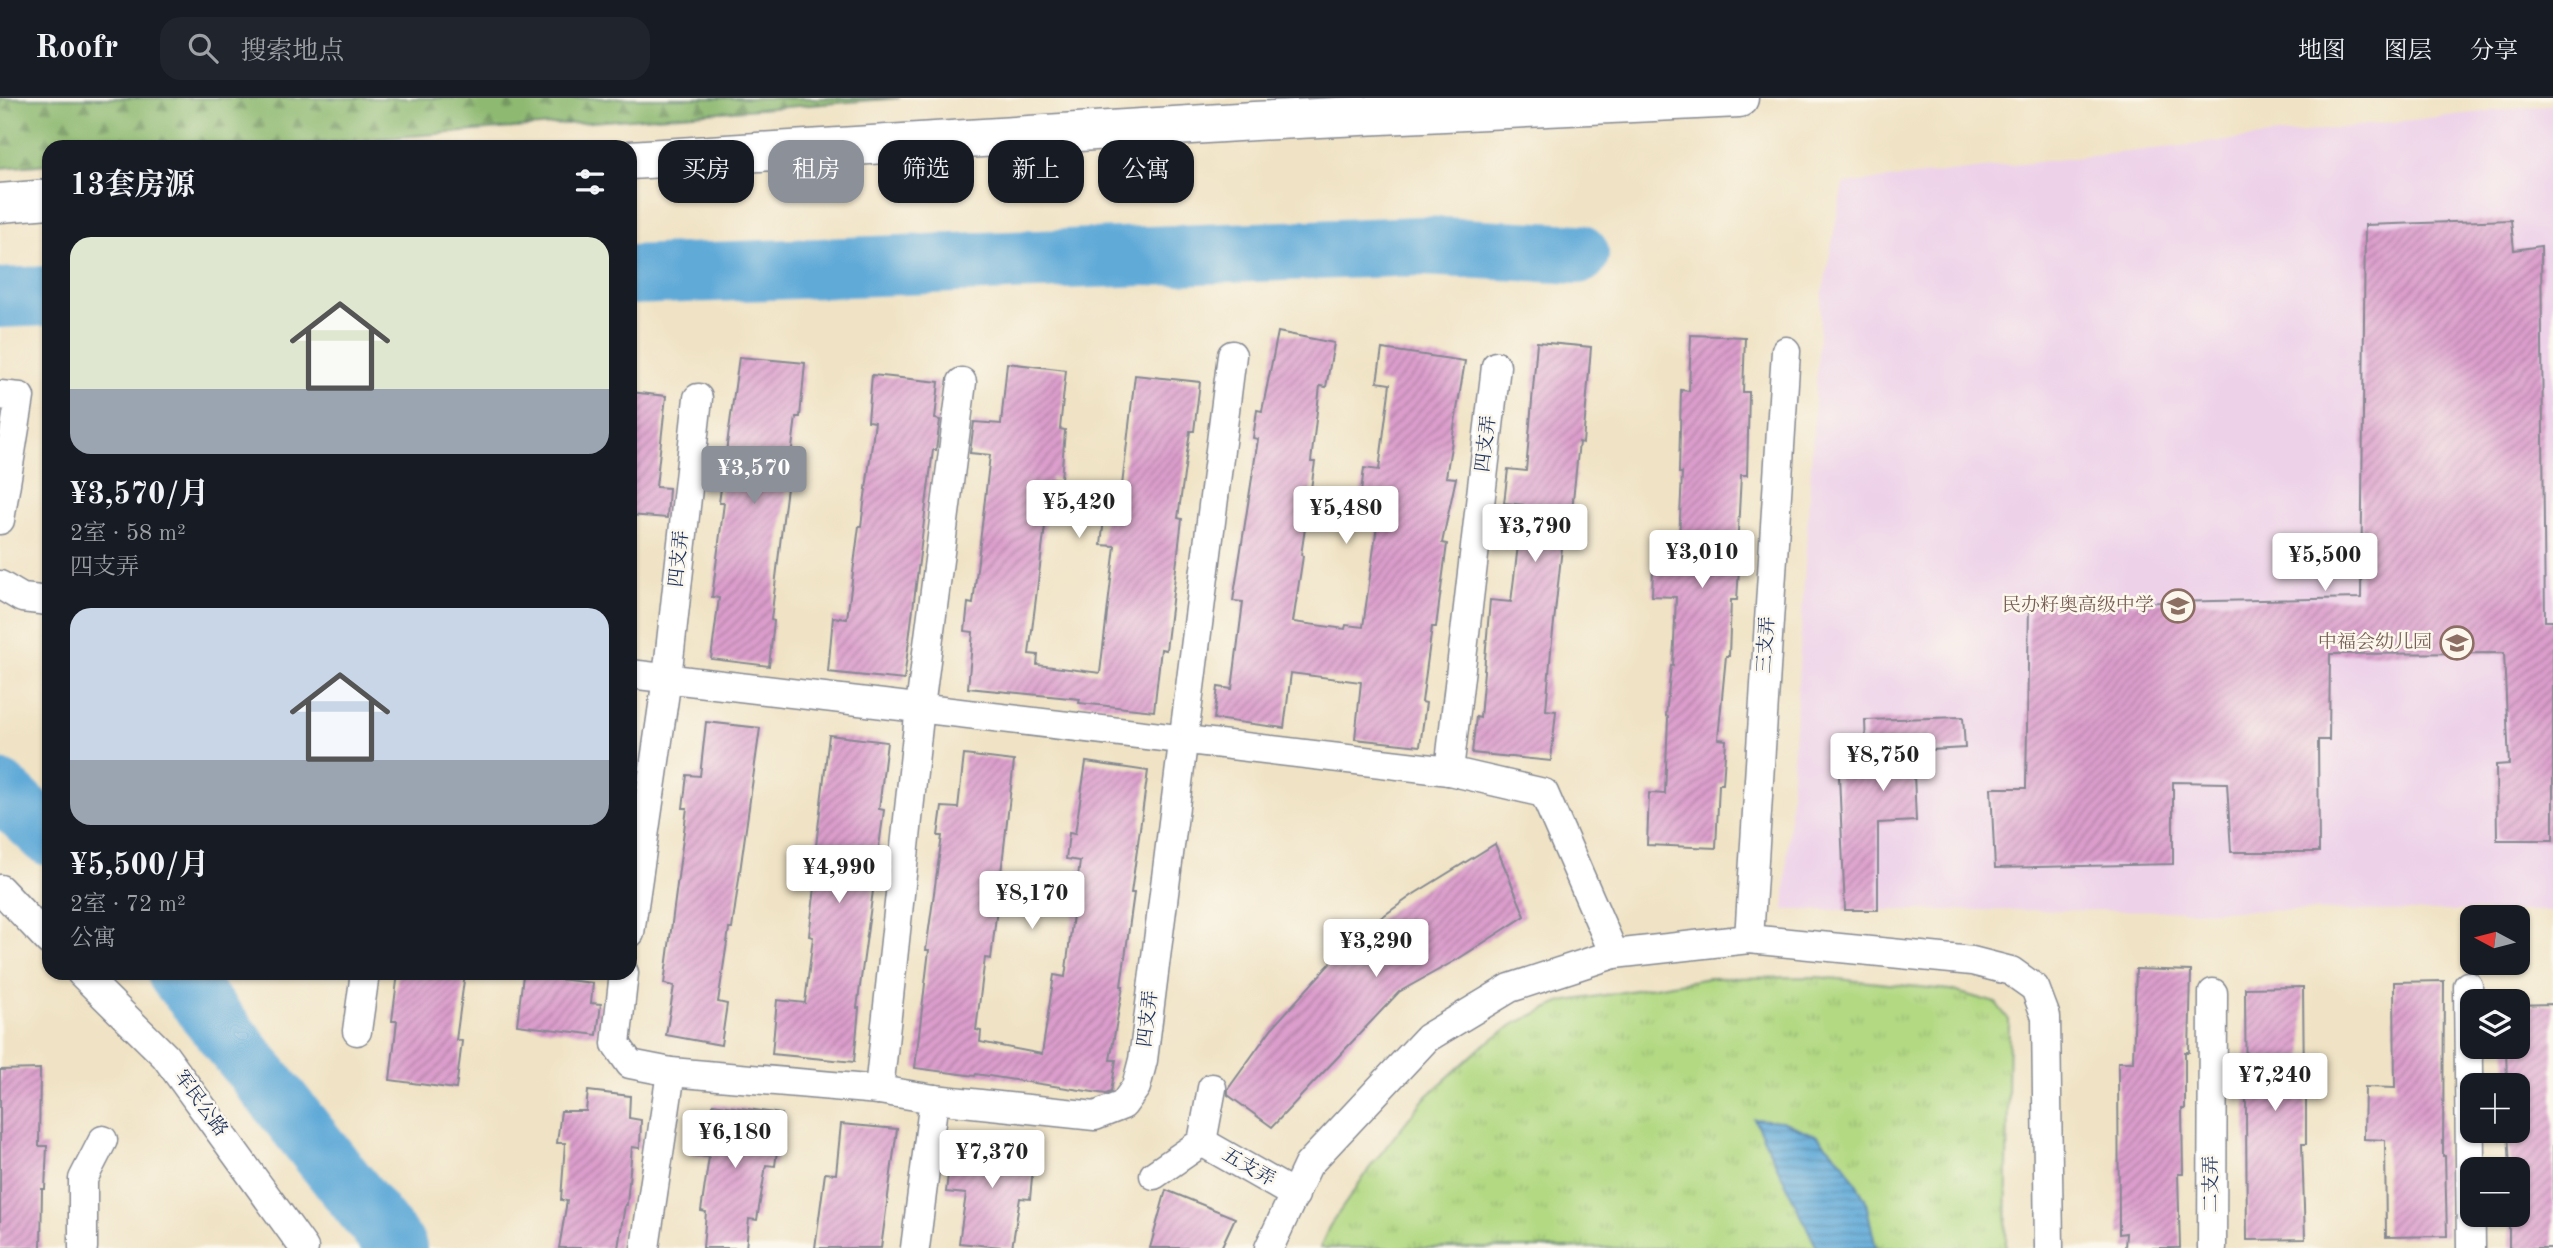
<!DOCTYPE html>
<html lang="zh">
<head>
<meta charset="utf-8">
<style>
  :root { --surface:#171b24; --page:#20242c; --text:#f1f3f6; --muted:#9ea1a6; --line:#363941; --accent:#8c9099 }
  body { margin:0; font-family:"Old Standard TT","Noto Serif SC",serif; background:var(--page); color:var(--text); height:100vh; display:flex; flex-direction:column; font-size:26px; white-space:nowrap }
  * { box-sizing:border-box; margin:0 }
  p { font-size:23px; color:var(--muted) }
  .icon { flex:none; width:38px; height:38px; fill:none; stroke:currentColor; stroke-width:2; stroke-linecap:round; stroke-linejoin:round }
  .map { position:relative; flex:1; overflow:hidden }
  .side { position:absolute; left:42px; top:42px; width:595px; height:840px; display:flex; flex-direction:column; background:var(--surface); border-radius:21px; box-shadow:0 2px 5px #0004 }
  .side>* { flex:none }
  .banner { position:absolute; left:658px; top:42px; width:665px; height:63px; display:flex; gap:14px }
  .needle { width:46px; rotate:277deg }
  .controls { position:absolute; left:2460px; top:807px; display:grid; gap:14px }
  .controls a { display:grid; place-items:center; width:70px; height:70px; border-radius:14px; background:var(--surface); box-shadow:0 2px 5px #0004; font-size:35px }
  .price { position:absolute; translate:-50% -60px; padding:0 16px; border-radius:7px; background:#fff; color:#222; font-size:23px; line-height:46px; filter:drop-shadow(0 2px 4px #0008) }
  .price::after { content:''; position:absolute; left:50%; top:42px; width:21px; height:16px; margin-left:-10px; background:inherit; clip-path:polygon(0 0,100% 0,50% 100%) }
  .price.current { background:var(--accent); color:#fff }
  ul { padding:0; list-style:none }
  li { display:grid; align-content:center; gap:14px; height:371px; padding:0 28px }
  li span { display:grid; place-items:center; height:217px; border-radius:21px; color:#555 }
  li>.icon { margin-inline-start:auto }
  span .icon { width:126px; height:126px; fill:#fffc; stroke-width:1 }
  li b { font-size:30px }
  h2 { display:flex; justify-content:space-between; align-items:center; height:84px; padding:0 28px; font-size:30px }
  .pill { padding:0 24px; border-radius:21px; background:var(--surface); box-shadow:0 2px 5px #0004; font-size:24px; line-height:63px }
  .pill.current { background:var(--accent); color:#fff }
  header { display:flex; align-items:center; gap:42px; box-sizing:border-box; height:98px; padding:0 35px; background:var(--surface); border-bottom:2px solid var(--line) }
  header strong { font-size:33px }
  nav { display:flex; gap:38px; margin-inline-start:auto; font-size:24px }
  .search { width:490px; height:63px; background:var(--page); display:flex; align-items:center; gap:18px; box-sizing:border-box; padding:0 24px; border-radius:21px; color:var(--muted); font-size:26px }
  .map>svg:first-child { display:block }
  .built { fill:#edd1e9 }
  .grass { fill:url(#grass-tufts); stroke:#678470; stroke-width:2 }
  .forest { fill:url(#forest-firs); stroke:#547468; stroke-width:2 }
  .water { fill:url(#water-rules); stroke:#3e6c9b; stroke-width:2 }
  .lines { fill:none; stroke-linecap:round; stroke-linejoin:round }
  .river { stroke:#60aad8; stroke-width:60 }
  .building { fill:url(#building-hatch) }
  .street-casing { stroke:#868992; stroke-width:31 }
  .secondary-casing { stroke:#868992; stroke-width:41 }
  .street { stroke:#fff; stroke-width:28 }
  .secondary { stroke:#fff; stroke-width:38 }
  .labels { text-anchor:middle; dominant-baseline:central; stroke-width:5; stroke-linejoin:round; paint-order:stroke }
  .street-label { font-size:19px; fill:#1b2f5e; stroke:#fbf7ec }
  .education-label { font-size:19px; fill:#785e54; stroke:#fbf7ec; text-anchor:end }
</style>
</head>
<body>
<header>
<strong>Roofr</strong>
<div class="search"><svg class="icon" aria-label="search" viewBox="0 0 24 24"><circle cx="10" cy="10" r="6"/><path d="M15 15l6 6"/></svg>搜索地点</div>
<nav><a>地图</a><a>图层</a><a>分享</a></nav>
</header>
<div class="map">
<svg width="2553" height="1150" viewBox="0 0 2553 1150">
  <defs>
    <pattern id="grass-tufts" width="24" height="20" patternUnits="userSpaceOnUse" patternTransform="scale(1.75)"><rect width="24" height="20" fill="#b3d983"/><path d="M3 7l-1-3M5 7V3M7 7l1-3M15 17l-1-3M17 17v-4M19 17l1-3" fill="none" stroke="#99bb74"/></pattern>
    <pattern id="forest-firs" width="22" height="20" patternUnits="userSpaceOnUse" patternTransform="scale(1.75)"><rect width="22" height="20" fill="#8eb971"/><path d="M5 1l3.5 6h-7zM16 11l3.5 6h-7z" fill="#739760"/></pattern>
    <pattern id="water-rules" width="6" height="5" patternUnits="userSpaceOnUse" patternTransform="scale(1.75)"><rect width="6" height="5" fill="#60aad8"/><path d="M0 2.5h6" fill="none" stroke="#4e8bb2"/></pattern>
    <pattern id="building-hatch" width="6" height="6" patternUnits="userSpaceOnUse" patternTransform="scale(1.75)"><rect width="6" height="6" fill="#dc9ecc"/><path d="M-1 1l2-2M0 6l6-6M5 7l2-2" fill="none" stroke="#b281a9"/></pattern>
  </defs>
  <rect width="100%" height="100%" fill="#fbf7ec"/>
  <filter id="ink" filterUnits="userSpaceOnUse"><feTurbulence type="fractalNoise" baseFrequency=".0143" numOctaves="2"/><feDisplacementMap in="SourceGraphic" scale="14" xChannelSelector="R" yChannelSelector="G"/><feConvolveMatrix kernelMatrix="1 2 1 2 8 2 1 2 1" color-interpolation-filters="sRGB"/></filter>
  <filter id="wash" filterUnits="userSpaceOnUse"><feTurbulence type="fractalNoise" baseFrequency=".00686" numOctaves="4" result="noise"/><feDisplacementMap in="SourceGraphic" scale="28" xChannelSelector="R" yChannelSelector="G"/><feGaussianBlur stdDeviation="1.57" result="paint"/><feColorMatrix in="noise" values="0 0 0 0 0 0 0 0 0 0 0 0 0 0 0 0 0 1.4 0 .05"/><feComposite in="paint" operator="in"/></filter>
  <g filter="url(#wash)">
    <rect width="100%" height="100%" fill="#f0e3c5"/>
    <path class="built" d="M2553 6V813L1784 812 1821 204 1843 86Z"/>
    <path class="grass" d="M1818 879 1950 892 1996 905 2009 922 2006 1150H1320L1329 1129 1371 1068 1424 1001 1481 949 1516 925 1562 904 1709 880Z"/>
    <path class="forest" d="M0 0H900L270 49H49V66L0 70Z"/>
    <path class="water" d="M1754 1021 1782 1023 1818 1038 1843 1064 1865 1100 1876 1150H1817Z"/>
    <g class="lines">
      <g class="river">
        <path d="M630 177 1421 148 1579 156"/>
        <path d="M0 200 49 198"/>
        <path d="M0 692 49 738"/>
        <path d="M177 875 397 1150"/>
      </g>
    </g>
    <g id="blocks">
      <g class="building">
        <path d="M2511 122 2514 152 2541 148 2545 523H2553V742H2497L2496 667 2509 666 2504 555 2330 556 2329 642H2318L2319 754H2231L2227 685 2173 684V766L1995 770 1991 690H2026L2029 507 2361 500 2365 127Z"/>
        <path d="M1278 234 1334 245 1326 289 1320 288 1311 364H1315L1301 457 1303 458 1293 524 1345 531 1346 527 1363 529 1380 406 1360 402 1364 370 1379 372 1390 286 1377 284 1382 251 1465 263 1446 379 1456 380 1442 445 1447 446 1436 529H1432L1422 604 1426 605 1420 648 1355 641 1361 584 1291 575 1284 630 1214 621 1218 589 1232 591 1243 504 1233 503 1258 341 1253 340 1257 312 1262 313Z"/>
        <path d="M1691 237 1745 239 1743 294H1749L1747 377H1741L1736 470H1739L1737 502H1731L1729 558H1726L1718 641 1726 642 1723 686H1719L1716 750 1647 747 1649 695 1665 696 1668 619 1666 618 1671 567 1673 568 1676 499 1652 498 1654 442 1679 443 1682 375H1679L1681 292 1689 293Z"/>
        <path d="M1537 244 1591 249 1583 345 1579 344 1572 412H1566L1551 552 1546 612 1556 613 1551 663 1472 655 1476 619 1480 620 1490 502 1511 504 1523 407 1504 405 1508 371 1526 373Z"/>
        <path d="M739 259 805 265 800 319H796L783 421 771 522 774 523 769 568 711 561 719 500 712 499 724 405H719Z"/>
        <path d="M1007 265 1066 272 1060 331 1065 332 1061 381 1051 380 1029 556 1038 557 1037 567 1100 575 1115 448 1101 447 1107 394 1121 396 1135 277 1200 284 1194 333H1190L1178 420 1182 421 1166 552 1161 551 1154 613 1079 605 1080 601 968 590 973 534 965 533 968 505 973 506 990 357 970 355 974 324 1001 326Z"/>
        <path d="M872 277 939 284 935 321 940 322 936 352H933L904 582 828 574 833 519 847 521 859 428H861L875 324 868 323Z"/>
        <path d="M630 294 666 298 656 389 669 390 667 420 630 417Z"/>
        <path d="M1963 619 1965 650 1913 653 1916 723 1878 725V812H1845L1838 655 1866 651 1865 622Z"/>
        <path d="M706 624 760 630 732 831H729L718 904 727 906 721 947 666 937 674 888 664 886 687 710H683L687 677 700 678Z"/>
        <path d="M829 637 887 644 879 711 884 712 857 910H859L854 964 772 956 777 902 805 905 813 839 809 838 820 749 816 748Z"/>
        <path d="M964 657 1014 663 991 861 985 860 976 932 981 933 980 944 1042 956 1054 877 1065 879 1080 763 1066 761 1069 735 1075 736 1086 664 1148 673 1131 795H1134L1121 888H1123L1110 962H1116L1111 994 1106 996 976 976 975 978 915 970 929 852H926L942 738H938L942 709 958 710Z"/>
        <path d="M1495 746 1525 818 1458 861 1399 894 1272 1029 1228 997V991L1272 930 1354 839 1414 796Z"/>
        <path d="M2136 871 2191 873 2189 954H2185V1011H2182L2183 1076H2178L2180 1150H2125L2126 1135 2119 1136 2118 964H2133Z"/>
        <path d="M398 875H465L456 942 462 943 456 991 390 982 397 923H392Z"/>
        <path d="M523 877 593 885 591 905 601 906 597 937 517 927Z"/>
        <path d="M2444 883 2443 1058H2445L2447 1138 2386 1139 2385 1042 2364 1041 2365 989 2395 990 2394 884Z"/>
        <path d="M2303 889 2304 986H2306V1046H2302L2305 1141 2247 1142 2245 890Z"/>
        <path d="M2553 906V1150H2509V1116H2518V1071H2510L2508 1032H2518V987H2507L2506 948H2518V907Z"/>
        <path d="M40 971 39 1048H47L45 1091H42L41 1150H0V972Z"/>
        <path d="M588 993 630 998 629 1020 641 1022 640 1050 632 1049 627 1107H625L618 1150H559L567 1103 561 1102 565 1045H557L561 1013H586Z"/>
        <path d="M713 1006 782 1016 775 1068 766 1067 757 1122 749 1121 746 1150H703L706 1114 701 1113 709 1059 692 1057 696 1024 711 1026Z"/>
        <path d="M841 1026 897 1031 881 1150H815L825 1075 836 1076Z"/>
        <path d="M972 1041 1035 1046 1030 1101 1020 1100 1012 1150 959 1145 966 1096 946 1094 950 1059 970 1061Z"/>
        <path d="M1166 1092 1235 1120 1221 1150H1150Z"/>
      </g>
    </g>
  </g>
  <g filter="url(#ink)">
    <use href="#blocks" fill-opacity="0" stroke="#868992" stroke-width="2"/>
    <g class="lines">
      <defs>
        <g id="street">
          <path d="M0 297 20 299 0 422"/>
          <path d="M0 487 22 500 49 503"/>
          <path d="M630 576 1449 673 1544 695 1614 856"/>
          <path d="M1449 673 1496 268"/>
          <path d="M0 791 49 843"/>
          <path d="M630 835 667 580 698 300"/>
          <path d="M1749 841 1786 253"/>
          <path d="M81 875 165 958 304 1150"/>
          <path d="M624 875 616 946 630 966 671 974 879 992 934 1001 1095 1018 1123 1007 1136 989 1143 962 1232 257"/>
          <path d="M2468 888 2471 1150"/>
          <path d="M357 933 365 875"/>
          <path d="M879 992 920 609 962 284"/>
          <path d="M1202 1044 1295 1097"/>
          <path d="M1154 1077 1202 1044 1212 990"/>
          <path d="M83 1150V1081L103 1042"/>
          <path d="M645 1150 671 974"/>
          <path d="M915 1150 934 1001"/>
          <path d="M1269 1150 1308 1067 1427 940 1510 890 1614 856 1749 841 1972 863 2011 873 2035 890 2046 919 2049 1150"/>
          <path d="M2212 1150 2213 895"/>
        </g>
        <g id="secondary">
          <path d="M630 62 1254 23 1739 0"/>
          <path d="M0 105 49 101"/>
        </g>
      </defs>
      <use href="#street" class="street-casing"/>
      <use href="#secondary" class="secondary-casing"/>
      <use href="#street" class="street"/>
      <use href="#secondary" class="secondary"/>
    </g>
  </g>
  <defs>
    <symbol id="school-ring" viewBox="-11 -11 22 22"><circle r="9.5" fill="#fbf7ec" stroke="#8d6e63" stroke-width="1.5"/><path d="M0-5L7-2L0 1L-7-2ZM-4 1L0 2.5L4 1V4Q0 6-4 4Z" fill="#8d6e63"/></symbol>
  </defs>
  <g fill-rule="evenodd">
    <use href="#school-ring" x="2159" y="489" width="38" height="38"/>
    <use href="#school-ring" x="2438" y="526" width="38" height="38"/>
  </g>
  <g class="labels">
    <g class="street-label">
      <text transform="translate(1487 346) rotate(-83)">四支弄</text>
      <text transform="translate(680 461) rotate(-84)">四支弄</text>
      <text transform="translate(1767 547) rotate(-86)">三支弄</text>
      <text transform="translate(1149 921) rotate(-83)">四支弄</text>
      <text transform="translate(200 1006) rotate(54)">军民公路</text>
      <text transform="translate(1248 1070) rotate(30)">五支弄</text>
      <text transform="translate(2212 1086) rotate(-90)">二支弄</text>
    </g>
    <g class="education-label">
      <text x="2154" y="508">民办籽奥高级中学</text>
      <text x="2432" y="545">中福会幼儿园</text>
    </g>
  </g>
</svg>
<div class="controls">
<a><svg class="needle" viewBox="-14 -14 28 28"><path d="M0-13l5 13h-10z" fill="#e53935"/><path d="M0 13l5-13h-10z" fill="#9ea1a6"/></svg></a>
<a><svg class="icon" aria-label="layers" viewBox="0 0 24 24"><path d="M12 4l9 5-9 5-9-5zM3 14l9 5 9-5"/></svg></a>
<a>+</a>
<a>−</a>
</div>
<b class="price current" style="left:754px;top:408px">¥3,570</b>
<b class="price" style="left:1079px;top:442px">¥5,420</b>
<b class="price" style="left:1346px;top:448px">¥5,480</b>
<b class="price" style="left:1535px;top:466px">¥3,790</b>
<b class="price" style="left:1702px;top:492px">¥3,010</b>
<b class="price" style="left:2325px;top:495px">¥5,500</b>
<b class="price" style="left:1883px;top:695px">¥8,750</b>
<b class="price" style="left:839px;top:807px">¥4,990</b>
<b class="price" style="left:1032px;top:833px">¥8,170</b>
<b class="price" style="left:1376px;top:881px">¥3,290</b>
<b class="price" style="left:2275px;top:1015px">¥7,240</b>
<b class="price" style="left:735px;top:1072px">¥6,180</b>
<b class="price" style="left:992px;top:1092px">¥7,370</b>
<div class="banner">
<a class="pill">买房</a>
<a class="pill current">租房</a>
<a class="pill">筛选</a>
<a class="pill">新上</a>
<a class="pill">公寓</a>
</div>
<section class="side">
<h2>13套房源<svg class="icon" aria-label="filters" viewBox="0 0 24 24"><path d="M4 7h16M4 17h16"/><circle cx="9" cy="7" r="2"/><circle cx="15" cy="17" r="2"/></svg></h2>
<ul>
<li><span style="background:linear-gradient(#dfe7d0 70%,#9aa5b1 0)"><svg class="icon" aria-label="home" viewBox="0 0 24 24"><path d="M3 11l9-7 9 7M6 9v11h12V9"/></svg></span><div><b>¥3,570/月</b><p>2室 · 58 m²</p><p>四支弄</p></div></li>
<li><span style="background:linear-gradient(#c9d6e8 70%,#9aa5b1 0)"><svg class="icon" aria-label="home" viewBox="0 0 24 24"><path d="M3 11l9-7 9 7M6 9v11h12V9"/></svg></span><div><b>¥5,500/月</b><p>2室 · 72 m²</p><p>公寓</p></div></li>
</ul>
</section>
</div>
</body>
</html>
